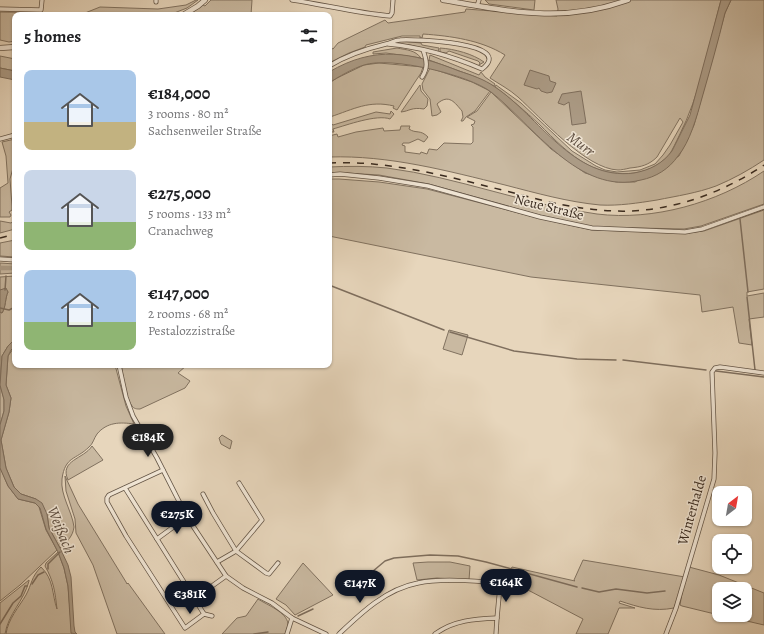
<!DOCTYPE html>
<html lang="en">
<head>
<meta charset="utf-8">
<style>
  :root { --surface:#fff; --page:#f2f2f2; --text:#202124; --muted:#757577; --accent:#111827 }
  body { margin:0; font-family:Alegreya,serif; background:var(--page); color:var(--text); height:100vh; display:flex; flex-direction:column; font-size:15px; white-space:nowrap }
  * { box-sizing:border-box; margin:0 }
  p { font-size:13px; color:var(--muted) }
  .icon { flex:none; width:22px; height:22px; fill:none; stroke:currentColor; stroke-width:2; stroke-linecap:round; stroke-linejoin:round }
  .map { position:relative; flex:1; overflow:hidden }
  .panel { position:absolute; left:12px; top:12px; width:320px; height:356px; display:flex; flex-direction:column; background:var(--surface); border-radius:8px; box-shadow:0 1px 3px #0004 }
  .panel>* { flex:none }
  .needle { width:26px; rotate:31deg }
  .controls { position:absolute; left:712px; top:486px; display:grid; gap:8px }
  .controls a { display:grid; place-items:center; width:40px; height:40px; border-radius:8px; background:var(--surface); box-shadow:0 1px 3px #0004; font-size:20px }
  .price { position:absolute; translate:-50% -34px; padding:0 9px; border-radius:14px; background:var(--accent); color:#fff; font-size:13px; line-height:26px; filter:drop-shadow(0 1px 2px #0008) }
  .price::after { content:''; position:absolute; left:50%; top:24px; width:12px; height:9px; margin-left:-6px; background:inherit; clip-path:polygon(0 0,100% 0,50% 100%) }
  .price.on { background:#222; color:#fff }
  ul { padding:0; list-style:none }
  li { display:flex; align-items:center; gap:12px; height:100px; padding:0 12px }
  li span { display:grid; place-items:center; flex:none; width:112px; height:80px; border-radius:8px; color:#555 }
  li>.icon { margin-inline-start:auto }
  span .icon { width:48px; height:48px; fill:#fffc; stroke-width:1 }
  li b { font-size:17px }
  h2 { display:flex; justify-content:space-between; align-items:center; height:48px; padding:0 12px; font-size:17px }
  .map>svg:first-child { display:block }
  .green { fill:#c9b9a1; stroke:#817260 }
  .water { fill:#ac9c87; stroke:#7e6e5d }
  .lines { fill:none; stroke-linecap:round; stroke-linejoin:round }
  .stream { stroke:#7e6e5d; stroke-width:1.5 }
  .canal { stroke:#ac9c87; stroke-width:4.5 }
  .minor-casing { stroke:#645546; stroke-width:5 }
  .tertiary-casing { stroke:#645546; stroke-width:6 }
  .minor { stroke:#efe4d3; stroke-width:3.5 }
  .tertiary { stroke:#efe4d3; stroke-width:4.5 }
  .rail { stroke:#392a1f; stroke-width:1.5; stroke-dasharray:7 7; stroke-linecap:butt }
  .labels { text-anchor:middle; dominant-baseline:central; stroke-width:3; stroke-linejoin:round; paint-order:stroke }
  .street-label { font-size:14px; fill:#392a1f; stroke:#efe4d3 }
  .water-label { font-size:15px; font-style:italic; fill:#5c4c3e; stroke:#efe4d3 }
</style>
</head>
<body>
<div class="map">
<svg width="764" height="634" viewBox="0 0 764 634">
  <rect width="100%" height="100%" fill="#e7d6bc"/>
  <filter id="stains"><feTurbulence type="fractalNoise" baseFrequency=".005" numOctaves="4"/><feColorMatrix values="0 0 0 0 .2 0 0 0 0 .09 0 0 0 0 .02 0 0 0 .5 -.17"/></filter>
  <radialGradient id="worn" r=".72"><stop offset=".6" stop-color="#630" stop-opacity="0"/><stop offset="1" stop-color="#630" stop-opacity=".3"/></radialGradient>
  <g class="green">
    <path d="M196 0H198L187 8 169 15H15V41L9 42 0 40V12L85 13 100 7 158 9 186 5Z"/>
    <path d="M211 0H252L251 15H189L203 5 205 6Z"/>
    <path d="M485 0H535L534 10 489 4Z"/>
    <path d="M556 0H721C709 45 700 95 679 136 676 142 673 149 669 155 648 178 614 178 588 165 569 155 554 139 539 124 525 111 510 98 495 87L496 85 521 103 572 151 596 166 605 170 617 172 640 170 655 164 663 155 670 145 683 122 680 118 657 157C649 165 641 167 630 168 626 169 621 170 618 170 586 169 540 117 518 97 509 89 499 84 490 78L505 55C481 40 451 36 423 34L422 38H420V36H402L366 45 365 47 349 53 329 63V47L333 49 338 43 385 20 388 23 465 12 466 9 557 16 558 9Z"/>
    <path d="M731 0H764V160C749 170 733 179 716 186 697 193 677 196 657 200 638 203 619 206 600 205 568 202 536 193 505 185 448 171 389 155 329 157V136L337 134 338 137 356 132 383 128 384 131 400 130 401 126H410L409 129C416 134 420 129 428 137L424 142 418 139 409 143H403L402 145 405 146V152L420 154 421 152 427 154 429 149 437 150 444 143 471 144 473 142V127L471 125 474 124 475 121 467 117 477 111 491 92 551 149 585 173 616 182H635L679 156 694 125 725 13Z"/>
    <path d="M399 41 421 43 422 45 439 48 438 52 410 45 399 44 398 42Z"/>
    <path d="M397 48C407 50 415 50 421 58L386 53 373 54V52Z"/>
    <path d="M440 48C455 49 473 54 484 62L479 65 480 63 478 61 449 51 446 53 440 52Z"/>
    <path d="M430 55 479 75 481 72 485 77 495 84 494 86 473 76 429 60Z"/>
    <path d="M0 56 15 59V71L0 68Z"/>
    <path d="M379 63 423 67 421 73 415 82 397 110 393 108 394 106C369 100 354 109 330 117L329 121V83L337 78 364 65Z"/>
    <path d="M430 68 472 82 490 91 475 111 466 117 463 121H461L463 117 462 111C455 103 449 93 437 104L441 112 437 115 432 116 430 99 423 90 422 84Z"/>
    <path d="M420 85 421 91 428 99 427 106 424 109C411 107 410 111 401 112Z"/>
    <path d="M391 111 394 114 390 119C377 114 347 125 333 129L334 132H329V124L330 123 333 125 376 112 390 114Z"/>
    <path d="M15 139V161L10 179 12 206V210L9 212 11 215 10 217H0V188L8 183 6 156 2 142Z"/>
    <path d="M329 167C348 166 368 166 387 168 458 177 526 205 597 214 653 221 717 203 764 171V204L701 226 684 229 593 227 539 215 429 184 379 175 346 173H329Z"/>
    <path d="M329 179H339L379 182 427 189 538 218 592 230 686 233 704 231 764 210V289L747 292V296L764 293V317L749 319 752 345 739 343 733 307 702 312 700 295 531 277 329 236Z"/>
    <path d="M15 220V229L0 233V221L11 223Z"/>
    <path d="M15 240V257L0 256V243Z"/>
    <path d="M0 263 15 264V273L0 274Z"/>
    <path d="M15 276V339L8 346 2 356 0 385 4 399V411L0 425V312L2 313C6 307 5 298 8 292L6 289 0 290V277Z"/>
    <path d="M449 330 468 335 462 355 443 349Z"/>
    <path d="M15 346V365H115L126 406 134 424C120 422 107 422 97 434 94 438 93 444 89 447 76 460 65 456 62 479 60 495 72 511 74 527 73 536 67 542 60 548L49 528 47 514 36 499 21 494 14 487 6 468 1 440 9 412 11 398 6 385 8 356Z"/>
    <path d="M121 365H187L178 373 190 381 185 388 140 409C137 409 134 409 132 406 126 399 123 375 121 365Z"/>
    <path d="M222 435 232 441 230 449 221 444 219 438Z"/>
    <path d="M92 446 103 460 68 480C59 460 84 459 92 446Z"/>
    <path d="M0 467 8 486 18 499 35 503 39 507 46 530 57 550 20 585 0 601Z"/>
    <path d="M65 476 78 504 126 582 127 584 128 583 165 634H117L93 565 76 533 75 519 66 491Z"/>
    <path d="M58 552 64 568 68 586 72 634H6C8 619 19 607 26 595 32 584 31 577 41 567 54 579 52 595 57 609 55 592 54 582 45 566L46 563Z"/>
    <path d="M583 560 685 577 689 567 719 575 764 593V625L721 615H745V589H719V615L682 606 680 605 684 581 674 608C654 612 638 607 620 601L619 603 635 608H619L608 634H576L583 619 509 580H505L512 567 575 581 574 580Z"/>
    <path d="M428 562H450L470 566 469 580 437 578 417 580 413 563Z"/>
    <path d="M303 563 333 595 295 615 286 605 276 599Z"/>
    <path d="M29 580V581C24 601 8 614 5 634H0V603Z"/>
    <path d="M258 599C267 605 287 612 288 624 288 627 286 631 285 634H222L237 618 246 616Z"/>
  </g>
  <g class="water">
    <path d="M721 0H731L725 13C718 42 710 70 702 98 697 116 690 142 678 156 669 169 656 177 641 180 579 196 533 125 491 92 469 75 391 56 364 65 354 68 338 77 329 83V72C375 45 411 52 459 71 471 75 484 79 495 87 539 116 573 181 634 173 650 170 662 164 672 151L690 115Z"/>
    <path d="M0 68 15 71V80L0 77Z"/>
    <path d="M530 70 549 76 550 81 556 83 552 92 547 93 541 91 539 88 537 89 524 85Z"/>
    <path d="M581 91 586 123 572 125 569 102 564 105 558 103 562 94Z"/>
    <path d="M6 288 8 292C5 298 6 307 2 313L0 312V290Z"/>
    <path d="M15 339V346L11 350 8 356 6 385 11 398 9 412 1 440 6 468 14 487 21 494 36 499 42 503 47 514 49 528 60 548 68 565 71 577 74 626 75 632 77 634 71 633 68 586 64 568 58 552 46 529 40 508 35 503 18 499 8 486 0 468V425L4 411V400L0 385 2 356 8 346Z"/>
  </g>
  <g class="lines">
    <g class="stream">
      <path d="M740 219 748 292"/>
      <path d="M329 285 444 330"/>
      <path d="M5 290 6 276"/>
      <path d="M747 297 755 370"/>
      <path d="M0 308 9 310 15 307"/>
      <path d="M15 321 13 333 15 342"/>
      <path d="M450 332 514 351 577 359 616 360"/>
      <path d="M623 360 706 370"/>
      <path d="M716 371 764 377"/>
      <path d="M48 569V564L60 552"/>
      <path d="M32 584 38 575 44 572"/>
      <path d="M353 588 385 561 394 558 430 555 458 556 486 562 577 587"/>
      <path d="M582 588 599 592 616 589 647 593 665 591"/>
      <path d="M298 616 313 609"/>
      <path d="M0 624 13 603 21 596 25 586H27"/>
      <path d="M254 634 268 632"/>
    </g>
    <path class="canal" d="M0 268H15"/>
    <defs>
      <g id="minor">
        <path d="M156 0V2"/>
        <path d="M292 0C325 5 357 13 390 16L392 13 393 0"/>
        <path d="M477 6 479 0"/>
        <path d="M0 9 41 10 42 0"/>
        <path d="M329 66C347 55 365 49 386 44 391 43 395 40 400 40 412 39 517 42 482 69 452 56 420 47 388 44"/>
        <path d="M422 77C428 68 427 61 423 50"/>
        <path d="M0 139 15 135"/>
        <path d="M329 175 340 174 379 178 428 186 540 217 592 228 685 232 702 229 764 207"/>
        <path d="M0 259 15 260"/>
        <path d="M119 365 126 397 133 416 157 458 187 517 226 576 243 588 272 603 292 618 326 634"/>
        <path d="M163 470 109 495 107 498V502L126 536 185 628 204 614"/>
        <path d="M125 488 204 614 212 616"/>
        <path d="M203 494 213 513 236 551 266 573 269 574 278 563"/>
        <path d="M157 539 187 517"/>
        <path d="M217 562 236 551 262 520 239 483"/>
        <path d="M194 599 226 576"/>
        <path d="M287 634 292 618"/>
        <path d="M339 634C361 613 386 589 418 583 440 578 475 581 498 583L500 586 497 618"/>
        <path d="M435 634C454 620 475 619 497 618L496 634"/>
        <path d="M666 634 676 608 714 479 715 453 712 372 715 368 720 367 764 373"/>
      </g>
      <g id="tertiary">
        <path d="M443 0C509 11 562 24 628 0"/>
        <path d="M183 15 198 6 205 0"/>
        <path d="M0 48 15 47"/>
      </g>
    </defs>
    <use href="#minor" class="minor-casing"/>
    <use href="#tertiary" class="tertiary-casing"/>
    <use href="#minor" class="minor"/>
    <use href="#tertiary" class="tertiary"/>
    <g class="rail">
      <path d="M329 163C392 160 453 178 514 193 547 202 581 210 615 211 668 213 721 194 764 165"/>
      <path d="M0 238 15 234"/>
    </g>
  </g>
  <g class="labels">
    <g class="street-label">
      <text transform="translate(549 207) rotate(14)">Neue Straße</text>
      <text transform="translate(692 510) rotate(-74)">Winterhalde</text>
    </g>
    <g class="water-label">
      <text transform="translate(581 144) rotate(36)">Murr</text>
      <text transform="translate(61 530) rotate(68)">Weißach</text>
    </g>
  </g>
  <rect width="100%" height="100%" filter="url(#stains)"/>
  <rect width="100%" height="100%" fill="url(#worn)"/>
</svg>
<div class="controls">
<a><svg class="needle" viewBox="-14 -14 28 28"><path d="M0-13l5 13h-10z" fill="#e53935"/><path d="M0 13l5-13h-10z" fill="#757577"/></svg></a>
<a><svg class="icon" aria-label="locate" viewBox="0 0 24 24"><circle cx="12" cy="12" r="6"/><path d="M12 2v4M12 18v4M2 12h4M18 12h4"/></svg></a>
<a><svg class="icon" aria-label="layers" viewBox="0 0 24 24"><path d="M12 4l9 5-9 5-9-5zM3 14l9 5 9-5"/></svg></a>
</div>
<b class="price on" style="left:148px;top:458px">€184K</b>
<b class="price" style="left:177px;top:535px">€275K</b>
<b class="price" style="left:506px;top:603px">€164K</b>
<b class="price" style="left:360px;top:604px">€147K</b>
<b class="price" style="left:190px;top:615px">€381K</b>
<section class="panel">
<h2>5 homes<svg class="icon" aria-label="filters" viewBox="0 0 24 24"><path d="M4 7h16M4 17h16"/><circle cx="9" cy="7" r="2"/><circle cx="15" cy="17" r="2"/></svg></h2>
<ul>
<li><span style="background:linear-gradient(#a9c7e8 65%,#c2b280 0)"><svg class="icon" aria-label="home" viewBox="0 0 24 24"><path d="M3 11l9-7 9 7M6 9v11h12V9"/></svg></span><div><b>€184,000</b><p>3 rooms · 80 m²</p><p>Sachsenweiler Straße</p></div></li>
<li><span style="background:linear-gradient(#c9d6e8 65%,#8fb573 0)"><svg class="icon" aria-label="home" viewBox="0 0 24 24"><path d="M3 11l9-7 9 7M6 9v11h12V9"/></svg></span><div><b>€275,000</b><p>5 rooms · 133 m²</p><p>Cranachweg</p></div></li>
<li><span style="background:linear-gradient(#a9c7e8 65%,#8fb573 0)"><svg class="icon" aria-label="home" viewBox="0 0 24 24"><path d="M3 11l9-7 9 7M6 9v11h12V9"/></svg></span><div><b>€147,000</b><p>2 rooms · 68 m²</p><p>Pestalozzistraße</p></div></li>
</ul>
</section>
</div>
</body>
</html>
